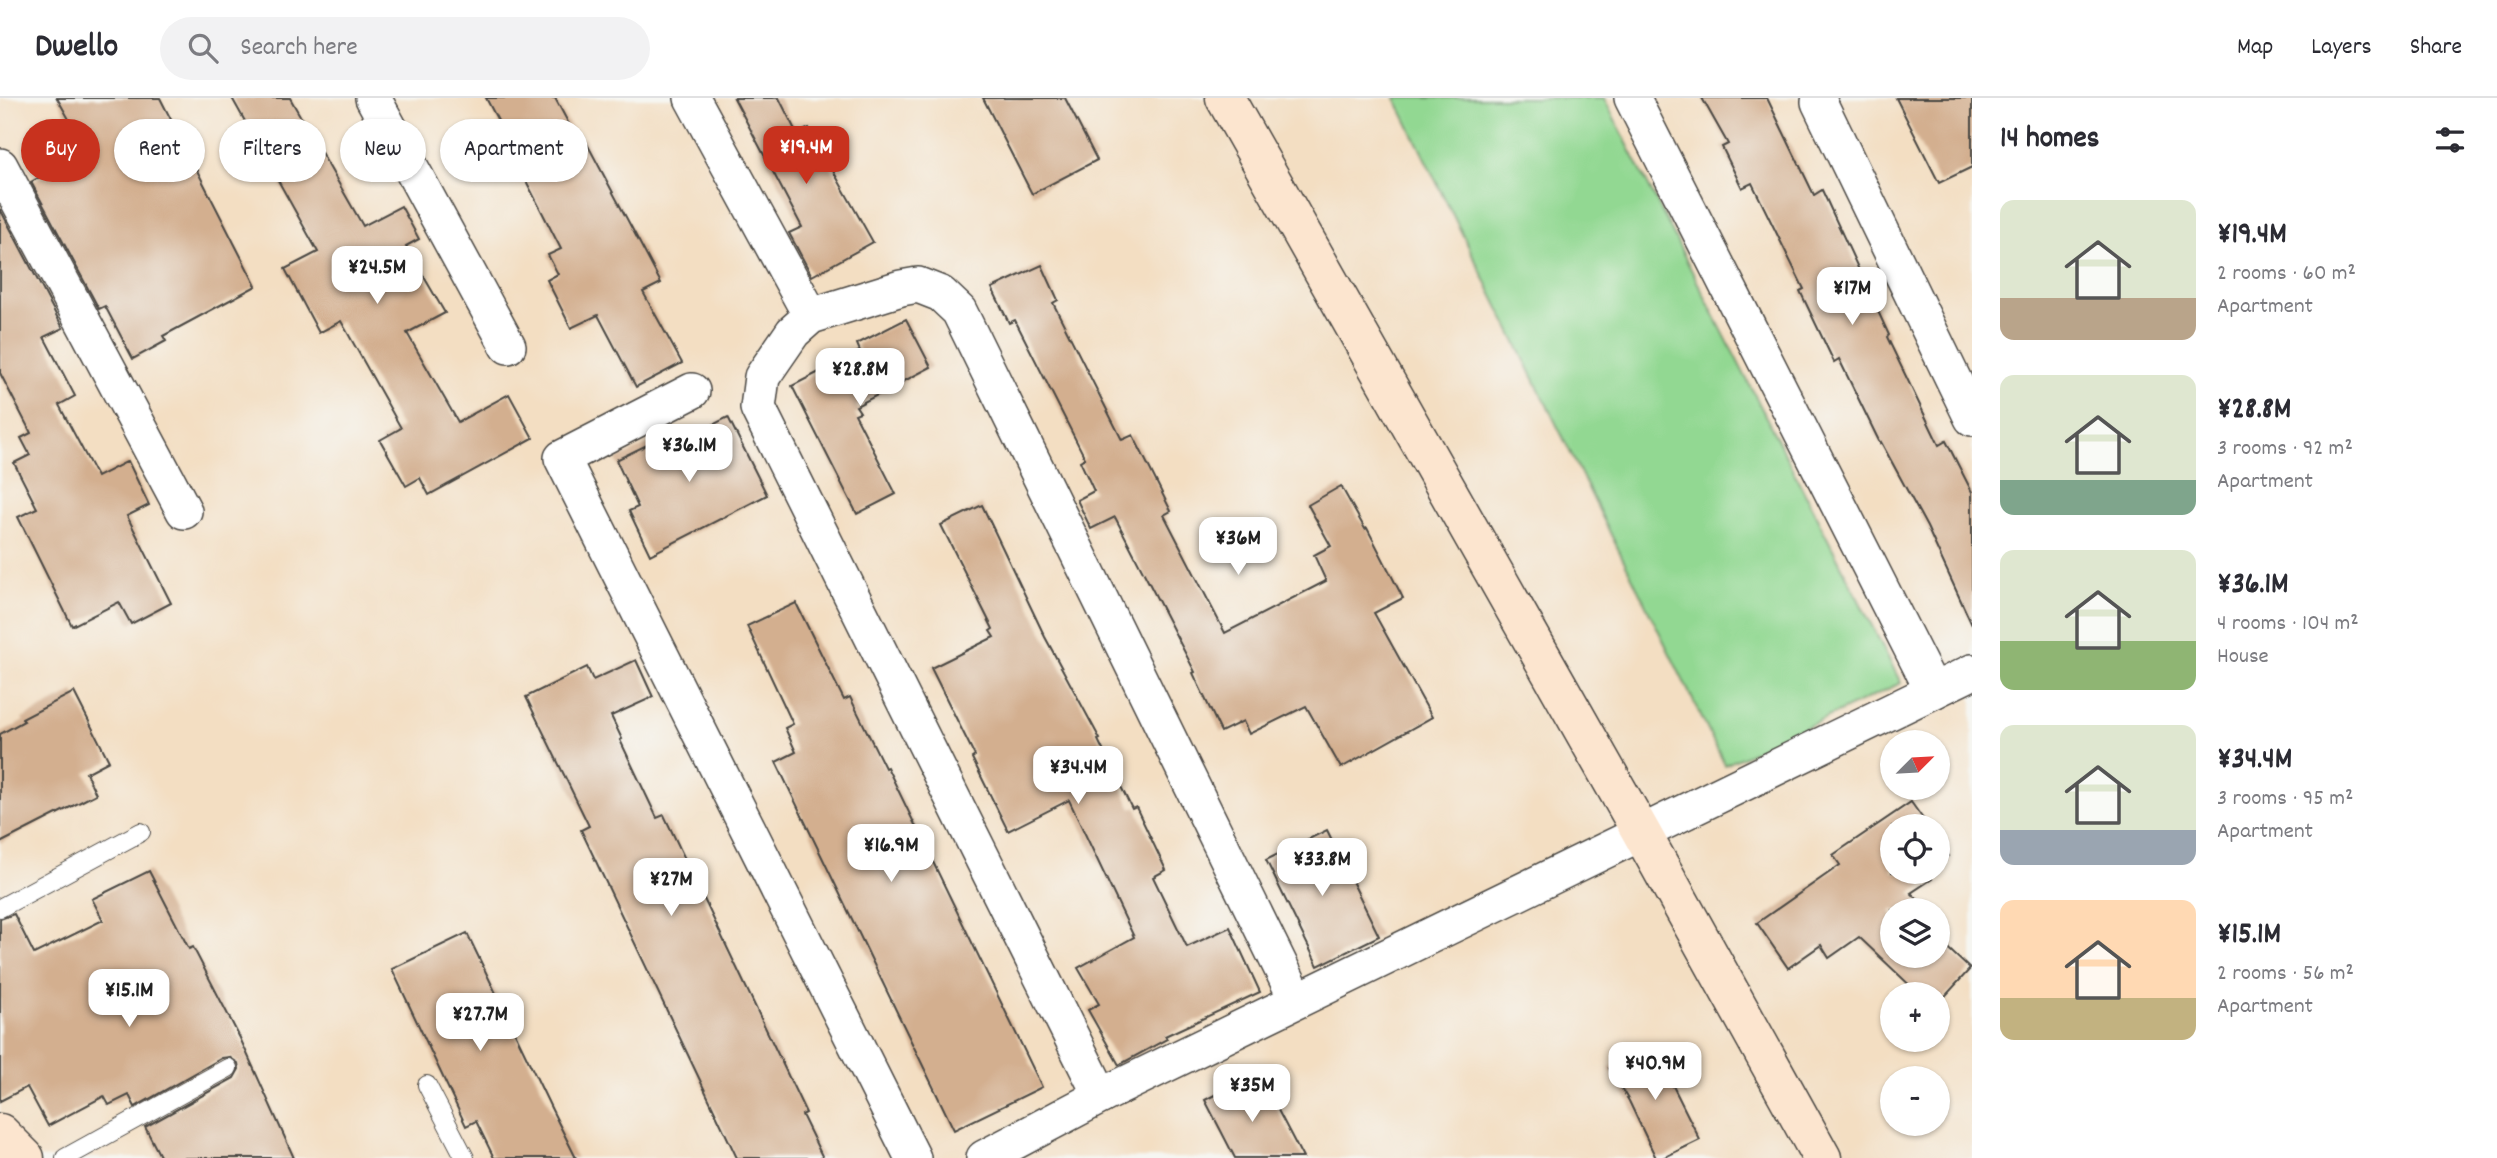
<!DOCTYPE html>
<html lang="en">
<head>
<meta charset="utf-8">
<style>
  :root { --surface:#fff; --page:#f2f2f3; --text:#2b2b33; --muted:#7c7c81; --line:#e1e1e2; --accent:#c8321e }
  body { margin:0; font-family:Dekko,sans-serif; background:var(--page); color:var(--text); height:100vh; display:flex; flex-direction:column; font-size:26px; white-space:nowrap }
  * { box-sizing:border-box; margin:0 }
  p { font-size:23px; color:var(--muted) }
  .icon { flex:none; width:38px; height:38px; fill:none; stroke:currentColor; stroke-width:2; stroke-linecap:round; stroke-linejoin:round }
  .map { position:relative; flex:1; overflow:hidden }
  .drawer { display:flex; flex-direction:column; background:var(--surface); width:525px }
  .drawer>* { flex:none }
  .banner { position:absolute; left:21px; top:21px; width:665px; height:63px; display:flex; gap:14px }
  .needle { width:46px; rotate:66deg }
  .tools { position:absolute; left:1880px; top:632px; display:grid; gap:14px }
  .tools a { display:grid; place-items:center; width:70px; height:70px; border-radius:50%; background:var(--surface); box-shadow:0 2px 5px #0004; font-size:35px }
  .price { position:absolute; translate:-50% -60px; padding:0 16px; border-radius:14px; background:#fff; color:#222; font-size:23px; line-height:46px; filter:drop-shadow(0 2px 4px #0008) }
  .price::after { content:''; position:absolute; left:50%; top:42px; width:21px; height:16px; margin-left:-10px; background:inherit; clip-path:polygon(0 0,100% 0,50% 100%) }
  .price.active { background:var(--accent); color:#fff }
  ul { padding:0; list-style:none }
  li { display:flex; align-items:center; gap:21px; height:175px; padding:0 28px }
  li span { display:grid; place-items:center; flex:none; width:196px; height:140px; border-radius:14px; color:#555 }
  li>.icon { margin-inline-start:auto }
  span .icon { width:84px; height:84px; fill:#fffc; stroke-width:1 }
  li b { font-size:30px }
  h2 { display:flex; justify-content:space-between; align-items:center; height:84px; padding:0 28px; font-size:30px }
  .pill { padding:0 24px; border-radius:32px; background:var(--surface); box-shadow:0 2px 5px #0004; font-size:24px; line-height:63px }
  .pill.active { background:var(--accent); color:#fff }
  header { display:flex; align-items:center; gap:42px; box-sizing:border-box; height:98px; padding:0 35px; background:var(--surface); border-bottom:2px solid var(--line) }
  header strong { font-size:33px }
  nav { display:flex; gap:38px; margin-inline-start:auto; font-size:24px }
  .search { width:490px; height:63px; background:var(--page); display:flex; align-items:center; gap:18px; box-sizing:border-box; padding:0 24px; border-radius:38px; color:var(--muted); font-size:26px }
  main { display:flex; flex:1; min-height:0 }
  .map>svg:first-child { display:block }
  .green { fill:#92d892; stroke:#5e825e; stroke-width:2 }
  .building { fill:#d3af8f }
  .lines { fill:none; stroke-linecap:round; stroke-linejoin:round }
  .lane-casing { stroke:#494642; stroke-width:20 }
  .street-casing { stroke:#494642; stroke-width:38 }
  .secondary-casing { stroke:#494642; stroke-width:41 }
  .lane { stroke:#fff; stroke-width:18 }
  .street { stroke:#fff; stroke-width:35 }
  .secondary { stroke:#fce5cf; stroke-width:38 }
</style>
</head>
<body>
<header>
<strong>Dwello</strong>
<div class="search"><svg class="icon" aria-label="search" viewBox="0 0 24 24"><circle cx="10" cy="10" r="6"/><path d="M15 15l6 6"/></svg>Search here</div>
<nav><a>Map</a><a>Layers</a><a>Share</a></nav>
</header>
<main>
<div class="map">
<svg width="1972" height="1060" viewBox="0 0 1972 1060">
  <rect width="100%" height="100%" fill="#f6f6f2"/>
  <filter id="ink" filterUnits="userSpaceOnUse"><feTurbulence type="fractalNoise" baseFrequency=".0143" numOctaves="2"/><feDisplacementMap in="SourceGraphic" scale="14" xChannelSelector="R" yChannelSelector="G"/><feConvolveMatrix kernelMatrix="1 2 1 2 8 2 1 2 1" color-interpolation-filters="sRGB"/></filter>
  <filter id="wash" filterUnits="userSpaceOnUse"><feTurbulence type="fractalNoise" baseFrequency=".00686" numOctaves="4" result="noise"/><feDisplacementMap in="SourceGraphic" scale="28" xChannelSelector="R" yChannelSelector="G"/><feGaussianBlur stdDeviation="1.57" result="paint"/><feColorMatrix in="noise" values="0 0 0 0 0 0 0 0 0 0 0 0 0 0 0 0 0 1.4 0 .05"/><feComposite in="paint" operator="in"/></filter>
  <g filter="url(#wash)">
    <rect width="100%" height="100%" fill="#f3dec2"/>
    <path class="green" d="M1395 0H1604L1901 585 1725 667Z"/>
    <g id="blocks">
      <g class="building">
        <path d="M57 0H160L256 188 163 238 166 243 133 261 105 208 99 211 31 84 87 53Z"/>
        <path d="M232 0H290L363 128 401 108 419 141 406 148 445 215 407 235 458 324 509 296 533 340 429 397 420 380 406 388 380 342 401 330 341 223 319 235 285 171 318 154Z"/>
        <path d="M486 0H555L578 43 584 40 661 185 643 194 682 265 636 289 598 217 571 230 547 182 558 176 548 157 561 151 521 73 524 72Z"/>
        <path d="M734 0H779L797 36 809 30 873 144 812 178 789 135 802 129Z"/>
        <path d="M983 0H1065L1097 62 1032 96Z"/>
        <path d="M1702 0H1767L1814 97 1822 92 1889 237 1887 239 1939 347 1946 343 1972 394V527L1927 429 1881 344 1880 345 1839 261 1834 264 1800 193 1804 191 1752 85 1742 90 1722 49 1728 46Z"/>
        <path d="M1896 0H1972V69L1939 85Z"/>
        <path d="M0 111 63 230 44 239 75 298 59 307 97 379 128 363 149 407 127 418 171 505 131 526 119 504 72 528 18 419 37 410 14 365 30 357 21 340 31 335 0 275Z"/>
        <path d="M1042 167 1058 202 1053 205 1122 342 1133 337 1171 413 1164 417 1225 535 1326 483 1314 457 1331 448 1308 407 1341 388 1365 431 1367 430 1403 500 1374 515 1432 619 1341 670 1306 608 1249 636 1243 623 1221 634 1193 575 1195 574 1115 419 1091 431 1077 402 1094 393 1080 363 1085 360 1015 222 1009 225 992 190Z"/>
        <path d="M906 221 931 269 856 308 860 314 855 316 896 396 857 416 792 288 860 253 857 246Z"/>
        <path d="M728 319 767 397 650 457 629 413 638 409 616 362 657 342 662 353Z"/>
        <path d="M982 407 1045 539 1100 641 1098 642 1132 711 1136 709 1166 772 1153 779 1187 849 1230 829 1260 894 1165 938 1167 941 1119 967 1088 912 1099 906 1078 870 1134 839 1069 702 1008 733 972 660 975 658 931 570 994 539 990 533 993 531 941 427Z"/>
        <path d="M796 505 844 602 850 599 885 670 887 669 1042 989 954 1032 776 664 796 654 785 630 793 626 747 528Z"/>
        <path d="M636 562 653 599 611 618 622 641 620 642 657 720 664 717 806 1015 802 1017 823 1060H737L581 732 589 728 526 599 587 569 593 582Z"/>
        <path d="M74 594 109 663 86 675 96 696 0 745V636L24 623 22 621Z"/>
        <path d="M1911 704 1928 728H1892V774H1928L1932 781 1911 795 1929 812H1892V858H1937V840L1970 871 1937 907V896H1919L1859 839 1829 860 1821 847 1788 870 1757 825 1840 767 1833 757Z"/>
        <path d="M1327 732 1379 838 1318 868 1266 762Z"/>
        <path d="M1937 742 1948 758 1937 765Z"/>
        <path d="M149 773 189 851 193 849 240 940 294 1060H161L145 1029 234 980 239 971 238 965 229 959 222 960 135 1009 129 997 109 1007 104 998 48 1028 27 989 0 1003V821L14 816 34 856 103 822 92 801Z"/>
        <path d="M467 835 552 1012 576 1060H494L476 1023 466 1028 392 871Z"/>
        <path d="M1654 946 1672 980 1670 982 1700 1042 1663 1060H1656L1629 1003 1609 970Z"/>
        <path d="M1247 980 1256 997 1267 991 1303 1060H1235L1205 1002Z"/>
      </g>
    </g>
  </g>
  <g filter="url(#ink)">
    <use href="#blocks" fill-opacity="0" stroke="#494642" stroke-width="2"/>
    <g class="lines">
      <defs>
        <g id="lane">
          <path d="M0 810 141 734"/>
          <path d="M427 987 465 1060"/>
          <path d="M65 1060 228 970"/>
        </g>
        <g id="street">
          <path d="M373 0 508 248"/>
          <path d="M692 0 811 218"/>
          <path d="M1632 0 1933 593"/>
          <path d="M1819 4 1972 320"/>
          <path d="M0 68 184 413"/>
          <path d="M692 293 562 360 913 1060"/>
          <path d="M1101 998 758 310 762 279 793 234 811 218 901 190 918 187 941 196 959 213 1297 902"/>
          <path d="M984 1060 1101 998 1972 574"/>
        </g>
        <g id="secondary">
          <path d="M1225 0 1641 734 1822 1060"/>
          <path d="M0 1035 25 1060"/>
        </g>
      </defs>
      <use href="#lane" class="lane-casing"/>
      <use href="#street" class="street-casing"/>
      <use href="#secondary" class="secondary-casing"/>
      <use href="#lane" class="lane"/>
      <use href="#street" class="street"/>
      <use href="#secondary" class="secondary"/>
    </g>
  </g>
</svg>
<div class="tools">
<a><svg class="needle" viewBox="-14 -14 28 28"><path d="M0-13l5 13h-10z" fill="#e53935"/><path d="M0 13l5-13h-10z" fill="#7c7c81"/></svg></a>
<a><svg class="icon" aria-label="locate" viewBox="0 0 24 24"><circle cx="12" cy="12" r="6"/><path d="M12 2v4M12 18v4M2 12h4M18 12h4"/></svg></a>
<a><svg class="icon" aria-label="layers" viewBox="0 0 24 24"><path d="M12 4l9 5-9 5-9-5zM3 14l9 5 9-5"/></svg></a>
<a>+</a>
<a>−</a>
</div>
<b class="price active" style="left:806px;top:88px">¥19.4M</b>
<b class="price" style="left:377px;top:208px">¥24.5M</b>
<b class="price" style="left:1852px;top:229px">¥17M</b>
<b class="price" style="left:860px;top:310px">¥28.8M</b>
<b class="price" style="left:689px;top:386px">¥36.1M</b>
<b class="price" style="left:1238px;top:479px">¥36M</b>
<b class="price" style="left:1078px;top:708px">¥34.4M</b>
<b class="price" style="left:891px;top:786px">¥16.9M</b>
<b class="price" style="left:1322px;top:800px">¥33.8M</b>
<b class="price" style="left:671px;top:820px">¥27M</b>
<b class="price" style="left:129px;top:931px">¥15.1M</b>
<b class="price" style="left:480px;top:955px">¥27.7M</b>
<b class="price" style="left:1655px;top:1004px">¥40.9M</b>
<b class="price" style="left:1252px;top:1026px">¥35M</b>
<div class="banner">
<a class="pill active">Buy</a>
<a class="pill">Rent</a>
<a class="pill">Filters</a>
<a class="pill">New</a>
<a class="pill">Apartment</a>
</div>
</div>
<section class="drawer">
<h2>14 homes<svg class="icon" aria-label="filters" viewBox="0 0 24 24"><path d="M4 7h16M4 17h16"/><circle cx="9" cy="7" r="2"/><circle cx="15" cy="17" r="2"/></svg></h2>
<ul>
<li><span style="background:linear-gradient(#dfe7d0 70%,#b9a48a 0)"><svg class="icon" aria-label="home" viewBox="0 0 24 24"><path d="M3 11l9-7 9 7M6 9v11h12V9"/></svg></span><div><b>¥19.4M</b><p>2 rooms · 60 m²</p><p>Apartment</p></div></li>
<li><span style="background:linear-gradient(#dfe7d0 75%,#7fa58c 0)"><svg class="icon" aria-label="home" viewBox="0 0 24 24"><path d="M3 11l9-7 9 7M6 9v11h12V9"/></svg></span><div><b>¥28.8M</b><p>3 rooms · 92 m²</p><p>Apartment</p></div></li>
<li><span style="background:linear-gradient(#dfe7d0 65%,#8fb573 0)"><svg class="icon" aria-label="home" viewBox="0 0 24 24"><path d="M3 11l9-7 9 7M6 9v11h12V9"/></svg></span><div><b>¥36.1M</b><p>4 rooms · 104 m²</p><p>House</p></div></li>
<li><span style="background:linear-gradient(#dfe7d0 75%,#9aa5b1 0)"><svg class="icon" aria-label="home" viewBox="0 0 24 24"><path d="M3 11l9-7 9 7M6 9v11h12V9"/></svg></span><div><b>¥34.4M</b><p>3 rooms · 95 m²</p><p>Apartment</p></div></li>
<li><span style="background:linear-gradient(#ffd9b3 70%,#c2b280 0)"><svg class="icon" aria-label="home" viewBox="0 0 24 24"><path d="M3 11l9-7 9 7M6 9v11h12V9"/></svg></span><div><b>¥15.1M</b><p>2 rooms · 56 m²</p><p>Apartment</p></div></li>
</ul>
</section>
</main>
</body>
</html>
